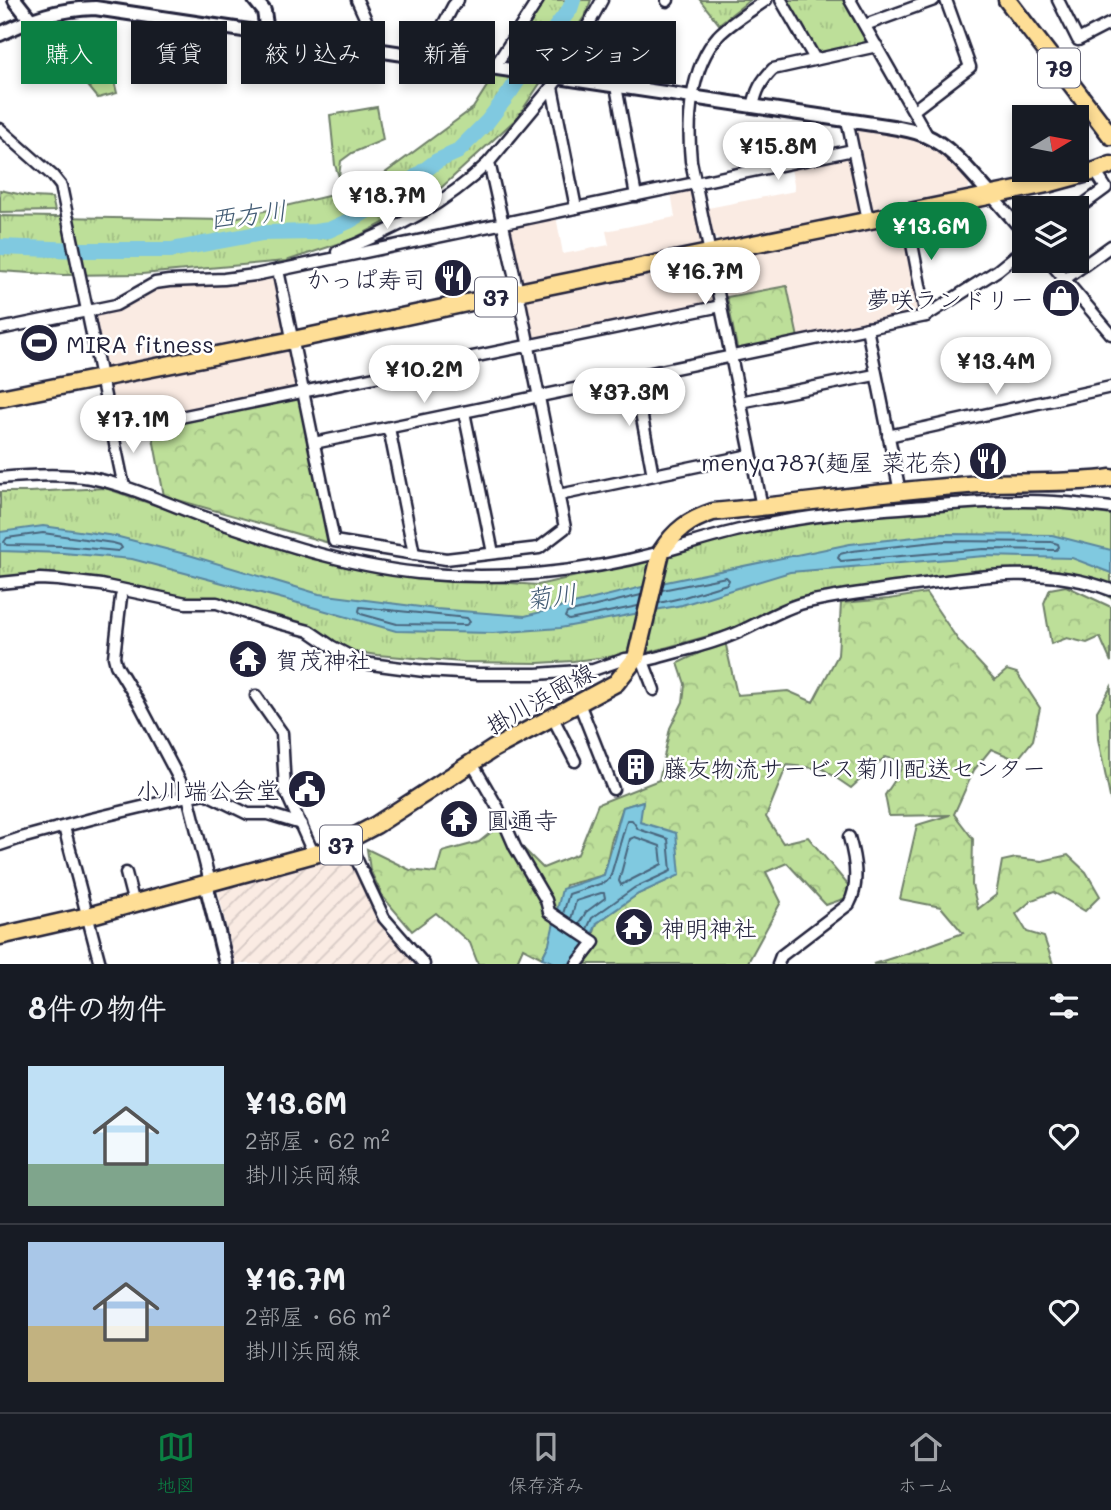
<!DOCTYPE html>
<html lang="ja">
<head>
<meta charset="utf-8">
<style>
  :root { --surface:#171b24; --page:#242831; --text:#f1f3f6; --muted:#9ea1a6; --line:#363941; --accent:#0b8043 }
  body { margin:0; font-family:Mali,"Klee One",sans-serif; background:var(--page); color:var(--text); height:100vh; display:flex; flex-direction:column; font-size:26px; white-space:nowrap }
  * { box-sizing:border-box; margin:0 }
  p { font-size:23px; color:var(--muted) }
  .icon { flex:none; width:38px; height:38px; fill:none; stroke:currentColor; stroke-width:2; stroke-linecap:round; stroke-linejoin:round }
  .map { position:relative; height:964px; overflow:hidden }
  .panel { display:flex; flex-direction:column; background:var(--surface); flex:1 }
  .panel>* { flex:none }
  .guide { position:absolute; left:21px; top:21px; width:700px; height:63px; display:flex; gap:14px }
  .needle { width:46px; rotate:80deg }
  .tools { position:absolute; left:1012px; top:105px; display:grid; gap:14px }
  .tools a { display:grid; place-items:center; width:77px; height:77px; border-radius:0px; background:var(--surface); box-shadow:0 4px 10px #0003; font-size:35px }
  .price { position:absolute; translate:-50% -60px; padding:0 16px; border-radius:24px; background:#fff; color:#222; font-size:23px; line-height:46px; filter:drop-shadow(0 2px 4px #0008) }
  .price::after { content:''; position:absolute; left:50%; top:42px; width:21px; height:16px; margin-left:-10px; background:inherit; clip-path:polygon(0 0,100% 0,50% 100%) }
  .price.active { background:var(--accent); color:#fff }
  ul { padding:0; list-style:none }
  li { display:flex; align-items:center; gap:21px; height:175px; padding:0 28px }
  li+li { border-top:2px solid var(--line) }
  li span { display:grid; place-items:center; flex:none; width:196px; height:140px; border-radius:0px; color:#555 }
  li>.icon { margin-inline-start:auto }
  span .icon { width:84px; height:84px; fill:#fffc; stroke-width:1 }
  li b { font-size:30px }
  h2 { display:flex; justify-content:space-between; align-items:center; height:84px; padding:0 28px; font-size:30px }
  .chip { padding:0 24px; border-radius:0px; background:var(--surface); box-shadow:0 4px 10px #0003; font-size:24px; line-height:63px }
  .chip.active { background:var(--accent); color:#fff }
  .menu { display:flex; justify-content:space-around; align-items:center; height:98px; border-top:2px solid var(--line); background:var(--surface); font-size:19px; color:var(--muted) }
  .menu a { display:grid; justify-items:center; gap:4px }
  .menu .active { color:var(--accent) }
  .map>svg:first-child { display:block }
  .built { fill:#faebe3 }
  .industrial { fill:url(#industrial-furrows) }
  .grass { fill:url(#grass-tufts); stroke:#70806a; stroke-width:2 }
  .forest { fill:url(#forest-crowns); stroke:#70806a; stroke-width:2 }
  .water { fill:#80c9e0; stroke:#5a869e; stroke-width:2 }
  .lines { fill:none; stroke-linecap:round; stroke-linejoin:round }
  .shore { stroke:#48657d; stroke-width:2 }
  .river { stroke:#80c9e0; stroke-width:16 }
  .minor-casing { stroke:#22223b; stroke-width:15 }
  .tertiary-casing { stroke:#22223b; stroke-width:18 }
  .primary-casing { stroke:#22223b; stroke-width:21 }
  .minor { stroke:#fff; stroke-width:10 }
  .tertiary { stroke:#fff; stroke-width:12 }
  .primary { stroke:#fede96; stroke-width:16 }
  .labels { text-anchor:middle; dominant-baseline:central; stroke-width:5; stroke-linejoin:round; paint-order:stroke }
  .shield { fill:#fff; stroke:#646476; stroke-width:2 }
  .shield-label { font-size:23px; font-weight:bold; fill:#22223b }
  .poi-label { font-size:24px; fill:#22223b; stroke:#fff; text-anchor:start }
  .street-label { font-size:24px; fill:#22223b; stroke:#fff }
  .water-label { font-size:26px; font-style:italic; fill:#435c75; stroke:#fff }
</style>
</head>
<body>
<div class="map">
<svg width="1111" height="964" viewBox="0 0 1111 964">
  <defs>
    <pattern id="industrial-furrows" width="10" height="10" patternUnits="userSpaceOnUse" patternTransform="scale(1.75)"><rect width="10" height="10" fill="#faebe3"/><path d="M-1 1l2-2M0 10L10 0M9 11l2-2" fill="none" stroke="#d6c9c4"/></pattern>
    <pattern id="grass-tufts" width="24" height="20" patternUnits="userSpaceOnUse" patternTransform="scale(1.75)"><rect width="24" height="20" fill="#bddf99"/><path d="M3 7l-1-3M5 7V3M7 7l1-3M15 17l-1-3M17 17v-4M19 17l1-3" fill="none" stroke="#a2bf85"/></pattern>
    <pattern id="forest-crowns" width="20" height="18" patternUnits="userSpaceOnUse" patternTransform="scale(1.75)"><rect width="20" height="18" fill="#bddf99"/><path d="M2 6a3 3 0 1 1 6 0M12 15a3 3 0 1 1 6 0" fill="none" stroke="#a2bf85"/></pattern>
  </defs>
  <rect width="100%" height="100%" fill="#fff"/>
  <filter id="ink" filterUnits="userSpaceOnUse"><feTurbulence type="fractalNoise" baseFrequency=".0143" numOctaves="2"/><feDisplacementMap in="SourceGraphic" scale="14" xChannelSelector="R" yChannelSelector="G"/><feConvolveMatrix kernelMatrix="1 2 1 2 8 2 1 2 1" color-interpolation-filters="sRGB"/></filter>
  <g filter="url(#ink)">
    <g class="built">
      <path d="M856 129 887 133 908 138 925 145 941 155 956 167 970 182 968 190 872 209 867 207 853 132Z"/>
      <path d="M848 155 852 158 862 208 860 212 720 241 714 237 708 208 795 191 791 167Z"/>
      <path d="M690 188 694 190 704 240 700 245 522 282 519 279 508 228 511 224 556 216 563 254 609 245 606 231 675 217 671 192Z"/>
      <path d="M902 224 905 226 922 312 919 314 798 338 787 286 727 297 720 265 725 259Z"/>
      <path d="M704 264 709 268 716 301 713 304 534 341 531 338 524 304 526 300Z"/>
      <path d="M272 275 276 277 286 326 283 331 105 367 101 365 91 317 94 312 158 286Z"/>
      <path d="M284 350 288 353 295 387 292 391 118 427 113 424 106 390 109 385Z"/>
    </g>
    <path class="industrial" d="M334 855 353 856 377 909 421 964H235L218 890Z"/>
    <g class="grass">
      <path d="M542 0H591L586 14 517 118 429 199 353 239 286 261 142 274 63 275 0 271V216L226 220 366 187 473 108Z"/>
      <path d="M700 0H750L719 24Z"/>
      <path d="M786 0H846L870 41 869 45 820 55 816 54Z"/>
      <path d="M108 56 117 93 98 98 71 65Z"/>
      <path d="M377 107 383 140 352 153 341 161 339 177 335 165 330 115Z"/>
      <path d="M105 488 312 559 425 577 538 585 650 559 721 538 805 522 969 507 1049 506 1111 515V598L1058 570 952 574 799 598 737 628 650 652 573 661 538 663 462 662 377 655 350 651 303 625 213 600H190L122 585 0 580V492H29Z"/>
    </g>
    <g class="forest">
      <path d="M0 190 32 197 52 198 55 211 0 212Z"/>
      <path d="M787 286 798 338 740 351 737 348 727 297Z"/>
      <path d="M296 397 301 400 329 543 164 496 151 427Z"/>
      <path d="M1066 586 1111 607V662L1100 637 1087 643 1067 638 1051 644 1044 603 1050 589Z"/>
      <path d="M926 593 958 640 995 680 1007 670 1017 673 1040 708 1033 740 1017 760 991 749 974 770 954 814 973 839 972 885 978 909 996 895 1002 861 1016 858 1042 861 1068 855 1086 872 1100 896 1085 911 1053 892 1032 900 1016 914 1027 932 1044 937 1053 964H873L908 953 963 933 941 907 900 899 917 825 950 815 889 816 885 795 897 777 904 762 885 757 851 788 823 769 787 765 766 817 783 843 808 837 848 885 846 898 826 905 787 863 766 872 781 902 747 964H584L597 923 638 894 679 875 639 822 643 801 623 807 611 842 604 875 566 885 549 944 542 958 523 948 516 964H478L470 943 436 913 412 931 383 897 370 870 367 849 410 870 436 873 442 852 479 842 500 825 543 868 578 854 598 804 659 780 670 728 683 702 685 684 678 663 725 641 737 695 788 691 813 702 838 655 841 603 889 599Z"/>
      <path d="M1111 687V802L1098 739 1097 711Z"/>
    </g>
    <g class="water">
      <path d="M43 526 115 536 189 555 319 594 436 609 525 616 642 587 850 544 943 534 1052 535 1111 550V573L1072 558 985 556 790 572 682 605 560 628 493 633 396 631 291 601 132 559 63 553 0 551V532Z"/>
      <path d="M643 801 640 822 676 833 680 875 638 894 597 923 580 964H558L542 958 549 944 562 889 604 875 623 807Z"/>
    </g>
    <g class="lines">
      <g class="shore">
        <path d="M43 533 113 543 120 545 122 548 118 551 63 546 7 545 4 542 7 538Z"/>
        <path d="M944 541 1051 542 1058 544 1059 547 1056 550 984 549 841 561 838 558 840 554 852 551Z"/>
        <path d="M659 603 681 598 727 584 729 580 726 577 662 590"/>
        <path d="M638 606 569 620 565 617 567 613 641 595"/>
        <path d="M360 607 467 618 470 622 466 625 397 624 361 614 359 611Z"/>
        <path d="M635 837 660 846 662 864 621 885 619 881 630 839Z"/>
        <path d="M563 914 569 894 606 882 610 878 627 820H632L638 829 668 839 671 871 634 888 592 918 587 929"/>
        <path d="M571 919 576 901 601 893H604L605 898 586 912 579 924"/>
      </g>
      <path class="river" d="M0 247 79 250H171L262 233 315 232 329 230 349 221 385 200 437 161 457 152 487 122 510 92 536 53 570 9 573 0"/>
      <defs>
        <g id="minor">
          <path d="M357 0 380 51"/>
          <path d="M781 0 815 59"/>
          <path d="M850 0 928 137"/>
          <path d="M1058 0 1078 40 1111 23"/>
          <path d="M667 1 668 0"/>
          <path d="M865 25 934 0"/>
          <path d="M426 58 453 6 458 0"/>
          <path d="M494 68 538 0"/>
          <path d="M616 86 636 196"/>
          <path d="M552 87 576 208"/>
          <path d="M753 107C756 91 761 81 773 69L877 46"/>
          <path d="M914 110 970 67 946 0"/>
          <path d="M847 120 868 220"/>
          <path d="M0 129 53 176 61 186 124 487"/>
          <path d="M991 195 1024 233"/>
          <path d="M1076 210 1106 188 1095 171"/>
          <path d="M906 213 926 316"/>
          <path d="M337 252C393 231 446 204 489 162"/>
          <path d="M1049 261 1111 334"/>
          <path d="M278 270 334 541 446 559 539 548 565 528 518 292 489 162 559 78 602 0"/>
          <path d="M1065 279 1111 246"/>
          <path d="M867 328 900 492"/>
          <path d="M0 329 116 305 155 283 169 281 224 279 255 275 853 150"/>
          <path d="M634 376 653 475"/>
          <path d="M740 402 875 375"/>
          <path d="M464 412 493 553"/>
          <path d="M389 428 414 554"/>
          <path d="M112 431 721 306"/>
          <path d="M888 436 1111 387"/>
          <path d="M314 443 926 316 998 270 1024 249"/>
          <path d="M0 478C30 475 61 473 91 478 128 485 163 502 198 515 270 540 342 565 418 573 498 581 583 573 661 552 690 544 719 534 749 528 802 516 858 511 912 507 959 504 1007 499 1054 502 1073 503 1092 506 1111 508"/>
          <path d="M559 495 750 455"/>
          <path d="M762 507 691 161C687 121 690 68 718 36 730 23 751 11 766 0"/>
          <path d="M0 583 40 579 58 580 101 585 186 603H217L260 618 309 631 331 646 363 663 424 671 478 674H537L593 670 625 659 636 658 643 661 656 658C679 651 704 646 727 637 752 628 774 612 800 604 831 596 864 593 895 588 968 578 1040 563 1111 590"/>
          <path d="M121 597 114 657 116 665 139 703 188 796 210 882"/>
          <path d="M643 661 654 690"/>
          <path d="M256 696 282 733 285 790 314 855"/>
          <path d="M579 703 613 789"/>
          <path d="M553 718 575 761"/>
          <path d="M472 763 498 808 515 847 546 900 549 912 594 942 577 964"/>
          <path d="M64 827 100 964"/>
          <path d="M348 841 384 918 424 964"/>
          <path d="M0 845 21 838 91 819 188 796 205 793 248 814H268L301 824"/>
          <path d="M126 873 134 904"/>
          <path d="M778 964 781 956 849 904C860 884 855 858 849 837"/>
        </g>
        <g id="tertiary">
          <path d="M15 0 30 19"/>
          <path d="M255 0 264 11 267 32"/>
          <path d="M0 34C33 18 59 9 95 8L886 126C899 128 913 130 924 135 952 147 972 174 991 195"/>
          <path d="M206 884 226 964"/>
        </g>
        <g id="primary">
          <path d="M1007 0 1111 136"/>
          <path d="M0 398 293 340 518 292 1047 184 1095 171 1111 165"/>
          <path d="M0 936 88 916 329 850 376 825 493 749 616 683 636 658 661 552C675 530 689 520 713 512 807 503 900 489 994 483 1033 481 1072 484 1111 478"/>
        </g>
      </defs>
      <use href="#minor" class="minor-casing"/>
      <use href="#tertiary" class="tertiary-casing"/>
      <use href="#primary" class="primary-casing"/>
      <use href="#minor" class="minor"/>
      <use href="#tertiary" class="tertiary"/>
      <use href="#primary" class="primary"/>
    </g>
  </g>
  <defs>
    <symbol id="restaurant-disc" viewBox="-11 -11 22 22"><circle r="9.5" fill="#22223b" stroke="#fff"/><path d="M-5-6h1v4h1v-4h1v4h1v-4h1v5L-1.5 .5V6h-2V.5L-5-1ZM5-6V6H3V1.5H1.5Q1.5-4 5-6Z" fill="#fff"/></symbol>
    <symbol id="shop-disc" viewBox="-11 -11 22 22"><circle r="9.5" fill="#22223b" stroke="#fff"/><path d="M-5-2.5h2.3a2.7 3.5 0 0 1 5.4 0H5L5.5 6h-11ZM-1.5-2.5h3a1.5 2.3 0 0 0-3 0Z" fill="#fff"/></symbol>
    <symbol id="stadium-disc" viewBox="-11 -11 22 22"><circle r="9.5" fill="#22223b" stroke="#fff"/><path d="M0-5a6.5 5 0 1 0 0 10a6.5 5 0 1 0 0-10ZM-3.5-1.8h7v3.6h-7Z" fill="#fff"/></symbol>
    <symbol id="temple-disc" viewBox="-11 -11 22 22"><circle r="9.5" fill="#22223b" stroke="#fff"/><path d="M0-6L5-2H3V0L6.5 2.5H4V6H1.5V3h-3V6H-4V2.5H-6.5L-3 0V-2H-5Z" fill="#fff"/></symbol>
    <symbol id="building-disc" viewBox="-11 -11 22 22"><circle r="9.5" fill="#22223b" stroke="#fff"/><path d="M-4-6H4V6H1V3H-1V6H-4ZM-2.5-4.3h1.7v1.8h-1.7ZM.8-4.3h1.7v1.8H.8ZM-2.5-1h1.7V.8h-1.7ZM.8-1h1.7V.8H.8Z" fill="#fff"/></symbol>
    <symbol id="civic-disc" viewBox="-11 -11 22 22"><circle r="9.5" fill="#22223b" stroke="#fff"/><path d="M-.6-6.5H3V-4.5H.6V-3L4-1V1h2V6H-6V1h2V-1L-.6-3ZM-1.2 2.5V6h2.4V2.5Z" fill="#fff"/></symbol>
  </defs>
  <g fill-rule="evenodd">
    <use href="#restaurant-disc" x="431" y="256" width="44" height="44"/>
    <use href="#shop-disc" x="1039" y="276" width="44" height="44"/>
    <use href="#stadium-disc" x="17" y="321" width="44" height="44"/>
    <use href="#restaurant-disc" x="966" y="439" width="44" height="44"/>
    <use href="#temple-disc" x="226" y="637" width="44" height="44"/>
    <use href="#building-disc" x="614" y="745" width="44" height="44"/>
    <use href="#civic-disc" x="285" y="767" width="44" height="44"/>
    <use href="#temple-disc" x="437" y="797" width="44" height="44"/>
    <use href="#temple-disc" x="612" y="905" width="44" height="44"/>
  </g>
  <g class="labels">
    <g class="shield">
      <rect x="1038" y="48.5" width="42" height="39" rx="5"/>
      <rect x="475" y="277.5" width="42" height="39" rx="5"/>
      <rect x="320" y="825.5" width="42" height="39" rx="5"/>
    </g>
    <g class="shield-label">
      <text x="1059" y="68">79</text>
      <text x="496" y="297">37</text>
      <text x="341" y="845">37</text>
    </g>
    <g class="poi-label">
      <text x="426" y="278" text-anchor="end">かっぱ寿司</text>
      <text x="1034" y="298" text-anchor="end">夢咲ランドリー</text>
      <text x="66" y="343">MIRA fitness</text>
      <text x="961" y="461" text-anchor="end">menya787(麺屋 菜花奈)</text>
      <text x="275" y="659">賀茂神社</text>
      <text x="663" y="767">藤友物流サービス菊川配送センター</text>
      <text x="280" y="789" text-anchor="end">小川端公会堂</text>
      <text x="486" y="819">圓通寺</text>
      <text x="661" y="927">神明神社</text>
    </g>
    <g class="street-label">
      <text transform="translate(540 698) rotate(-29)">掛川浜岡線</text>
    </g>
    <g class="water-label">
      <text transform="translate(248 214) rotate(-7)">西方川</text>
      <text transform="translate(551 596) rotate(-8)">菊川</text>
    </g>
  </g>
</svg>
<div class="tools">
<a><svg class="needle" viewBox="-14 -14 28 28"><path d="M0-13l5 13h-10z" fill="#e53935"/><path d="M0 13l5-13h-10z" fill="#9ea1a6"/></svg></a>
<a><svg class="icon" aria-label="layers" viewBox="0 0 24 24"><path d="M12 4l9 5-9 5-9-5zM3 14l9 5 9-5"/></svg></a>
</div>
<b class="price" style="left:778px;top:182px">¥15.8M</b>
<b class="price" style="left:387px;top:231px">¥18.7M</b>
<b class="price active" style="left:931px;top:262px">¥13.6M</b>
<b class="price" style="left:705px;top:307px">¥16.7M</b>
<b class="price" style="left:996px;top:397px">¥13.4M</b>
<b class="price" style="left:424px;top:405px">¥10.2M</b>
<b class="price" style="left:629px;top:428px">¥37.3M</b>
<b class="price" style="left:133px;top:455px">¥17.1M</b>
<div class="guide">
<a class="chip active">購入</a>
<a class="chip">賃貸</a>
<a class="chip">絞り込み</a>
<a class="chip">新着</a>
<a class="chip">マンション</a>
</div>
</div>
<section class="panel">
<h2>8件の物件<svg class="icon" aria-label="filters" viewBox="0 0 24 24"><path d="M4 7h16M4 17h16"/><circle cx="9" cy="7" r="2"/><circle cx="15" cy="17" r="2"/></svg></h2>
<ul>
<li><span style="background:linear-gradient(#bfe0f5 70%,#7fa58c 0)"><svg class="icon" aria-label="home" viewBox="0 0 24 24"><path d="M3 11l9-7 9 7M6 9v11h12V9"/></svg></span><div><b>¥13.6M</b><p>2部屋 · 62 m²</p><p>掛川浜岡線</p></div><svg class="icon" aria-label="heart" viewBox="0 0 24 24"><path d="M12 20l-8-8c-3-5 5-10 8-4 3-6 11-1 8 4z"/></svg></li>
<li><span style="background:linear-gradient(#a9c7e8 60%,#c2b280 0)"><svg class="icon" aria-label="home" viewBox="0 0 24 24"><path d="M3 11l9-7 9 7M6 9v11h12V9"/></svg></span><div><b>¥16.7M</b><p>2部屋 · 66 m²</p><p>掛川浜岡線</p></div><svg class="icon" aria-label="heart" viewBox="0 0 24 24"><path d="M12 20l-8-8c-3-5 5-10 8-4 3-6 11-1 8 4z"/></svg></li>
</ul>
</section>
<nav class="menu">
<a class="active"><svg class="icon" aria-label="map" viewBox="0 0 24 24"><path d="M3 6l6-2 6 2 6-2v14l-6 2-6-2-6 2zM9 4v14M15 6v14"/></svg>地図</a>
<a><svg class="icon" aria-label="saved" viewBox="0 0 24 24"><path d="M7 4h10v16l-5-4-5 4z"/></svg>保存済み</a>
<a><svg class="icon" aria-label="home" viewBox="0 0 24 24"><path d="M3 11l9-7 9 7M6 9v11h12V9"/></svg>ホーム</a>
</nav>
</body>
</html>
